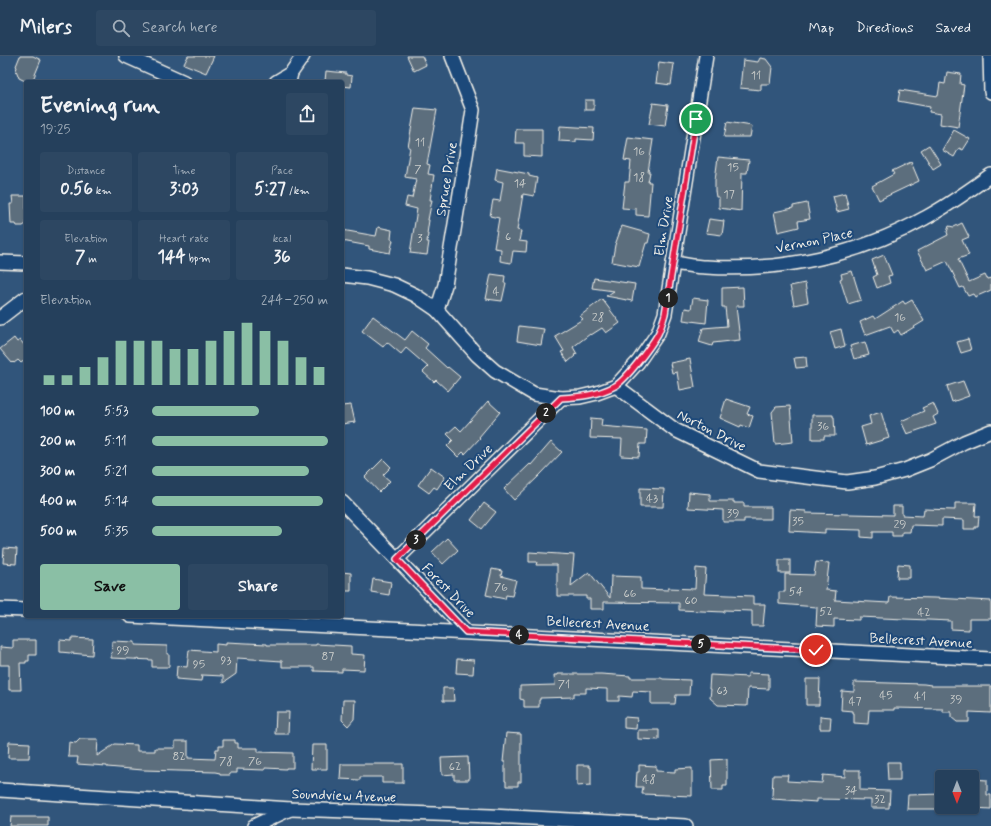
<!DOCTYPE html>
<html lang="en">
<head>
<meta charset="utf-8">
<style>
	body { margin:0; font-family:Mynerve,sans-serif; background:#2d4762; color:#f1f3f6; height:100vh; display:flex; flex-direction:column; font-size:15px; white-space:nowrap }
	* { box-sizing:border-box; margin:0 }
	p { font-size:13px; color:#a3afbb }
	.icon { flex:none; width:22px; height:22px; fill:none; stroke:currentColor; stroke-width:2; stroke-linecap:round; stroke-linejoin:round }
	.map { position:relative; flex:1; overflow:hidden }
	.side { position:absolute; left:24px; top:24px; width:320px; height:538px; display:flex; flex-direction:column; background:#25405c; border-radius:4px; box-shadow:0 1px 3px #0004,0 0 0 1px #425972 }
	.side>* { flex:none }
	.needle { width:26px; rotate:180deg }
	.tools { position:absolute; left:935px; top:714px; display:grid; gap:8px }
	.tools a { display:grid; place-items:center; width:44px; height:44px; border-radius:4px; background:#25405c; box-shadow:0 1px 3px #0004,0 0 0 1px #425972; font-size:20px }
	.pin { position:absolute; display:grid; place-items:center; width:34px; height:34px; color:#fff; margin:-17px; border:2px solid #fff; border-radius:50%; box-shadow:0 1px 4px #0007 }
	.km { position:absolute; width:20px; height:20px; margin:-10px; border-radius:50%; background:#222; color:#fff; font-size:11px; line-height:20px; text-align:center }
	.round { display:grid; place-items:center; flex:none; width:42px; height:42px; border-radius:4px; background:#2d4762 }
	.head { display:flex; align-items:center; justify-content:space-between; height:68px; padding:0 16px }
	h1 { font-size:22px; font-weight:700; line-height:30px }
	.metrics { display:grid; grid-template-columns:repeat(3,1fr); gap:6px; height:68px; padding:4px 16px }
	.metrics div { display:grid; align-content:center; border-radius:4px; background:#2d4762; text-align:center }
	.metrics b { font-size:17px; font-weight:700 }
	.metrics small { font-size:11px; font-weight:400 }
	.metrics p { font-size:11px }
	.chart { height:112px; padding:8px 16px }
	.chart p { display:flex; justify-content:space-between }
	.chart svg { width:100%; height:72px; margin-top:4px; stroke:#8abfa5; stroke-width:6 }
	.cta { display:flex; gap:8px; margin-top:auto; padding:8px 16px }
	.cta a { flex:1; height:46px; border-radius:4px; background:#8abfa5; color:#111; font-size:16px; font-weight:700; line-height:46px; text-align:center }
	.cta a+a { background:#2d4762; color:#f1f3f6 }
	ul { padding:0 16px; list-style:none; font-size:13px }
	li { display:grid; grid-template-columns:64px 48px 1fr; align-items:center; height:30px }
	li i { height:10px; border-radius:5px; background:#8abfa5 }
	header { display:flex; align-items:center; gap:24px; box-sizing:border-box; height:56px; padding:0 20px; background:#25405c; border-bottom:1px solid #425972 }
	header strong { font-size:19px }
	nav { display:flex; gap:22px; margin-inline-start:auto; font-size:14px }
	.search { width:280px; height:36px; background:#2d4762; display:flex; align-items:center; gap:10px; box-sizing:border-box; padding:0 14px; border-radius:4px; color:#a3afbb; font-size:15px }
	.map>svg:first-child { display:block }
	.building { fill:#5c6e7d; stroke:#f4f1e8 }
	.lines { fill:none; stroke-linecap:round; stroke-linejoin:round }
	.minor-casing { stroke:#f4f1e8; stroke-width:16 }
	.minor { stroke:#1f4a7a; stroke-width:13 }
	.route-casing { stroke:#fff; stroke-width:8 }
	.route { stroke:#e11d48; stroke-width:5 }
	.labels { text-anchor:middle; stroke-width:4; stroke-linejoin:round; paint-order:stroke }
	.number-label { font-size:12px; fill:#ced0cd }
	.street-label { font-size:14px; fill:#f4f1e8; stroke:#1f4a7a }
</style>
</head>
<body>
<header>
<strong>Milers</strong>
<div class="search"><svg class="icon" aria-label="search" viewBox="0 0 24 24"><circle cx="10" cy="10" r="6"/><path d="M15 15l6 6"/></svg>Search here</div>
<nav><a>Map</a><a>Directions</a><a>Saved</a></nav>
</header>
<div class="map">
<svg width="991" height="770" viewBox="0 0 991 770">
	<rect width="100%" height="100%" fill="#31557b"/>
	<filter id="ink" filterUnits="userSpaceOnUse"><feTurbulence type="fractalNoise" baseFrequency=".025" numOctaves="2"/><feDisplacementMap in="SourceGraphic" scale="8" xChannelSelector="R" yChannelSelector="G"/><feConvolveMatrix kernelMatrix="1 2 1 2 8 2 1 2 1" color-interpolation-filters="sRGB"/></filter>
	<g filter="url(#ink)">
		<g class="building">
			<path d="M20,0H33L41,4L32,26H27L19,22L16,14L17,11L16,10Z"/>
			<path d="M188,0H214L206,17L184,8Z"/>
			<path d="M407,0H422L426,9L414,15Z"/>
			<path d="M760,2L766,3L772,11L770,28H761V34L740,32L743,4L758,6Z"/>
			<path d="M659,6L674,8L671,29L656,27Z"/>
			<path d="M326,15L346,17V19L352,20L351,31L342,30V26L325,25Z"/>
			<path d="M947,16L961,18L960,28L964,29L958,71L940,68L941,58L929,56L930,51L898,45L900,34L938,40L940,27L945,28Z"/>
			<rect x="585" y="44" width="9" height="10"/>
			<path d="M653,47L668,49L665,70L649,68Z"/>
			<path d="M415,52L437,54L427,108L430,109L428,118L434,119L430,144H432L428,164H429L427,178H428L427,186H429L427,199L410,197L417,153L405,150L407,141L412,142L416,123L405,121L410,91H408Z"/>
			<path d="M727,66L752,70L750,81H724Z"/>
			<path d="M560,70L594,72L593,84L576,83V86L559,85Z"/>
			<path d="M516,73H542V101L524,100V87H515Z"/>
			<path d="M954,74L970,83L963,94L959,92L954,101L942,94Z"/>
			<path d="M628,81L653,84L648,116H650L648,126H651L648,160L636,159V153L622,152L625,126H629L631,105L624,104Z"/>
			<path d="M929,89L941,108L933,113L921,94Z"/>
			<path d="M718,101L749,104L747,117H742L741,155L719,152V141H716L715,135V124Z"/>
			<path d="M911,106L919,125L879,144L872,130L894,118L892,115Z"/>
			<path d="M497,112L529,118V120L537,122L534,140L523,138L517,174L521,175L519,185L527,186L526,196L513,195L511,207L500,205L501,193L494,192L499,162L490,160L493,144L500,145L503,126L495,124Z"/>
			<path d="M845,137L849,153L837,156L833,140Z"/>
			<path d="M12,140H26V168L23,170H17L16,168H11L10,148H13Z"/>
			<path d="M807,147L810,163L798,165L799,171L778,176L774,156L793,152V150Z"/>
			<path d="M709,163L724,165L722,179L706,177Z"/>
			<path d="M962,167L969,181L962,184L969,199L958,203L969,226L985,219L987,223L991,222V234L975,241L973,238L968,240L963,231L960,232L947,205L927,214L917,195L948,179L947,176L949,170L954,171Z"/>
			<path d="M622,170L650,178L648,187H646L639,211L612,206L615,189Z"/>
			<path d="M378,171L392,174L391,183L393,184L390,197L369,193V190L342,185V174L376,180Z"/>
			<path d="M884,199L892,219L888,220L890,227L877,232L873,221L877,219L872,204Z"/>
			<path d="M852,215L861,244L848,248L840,223L842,222L841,218Z"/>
			<path d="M491,218L505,220L504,227H506L502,245L486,243Z"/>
			<path d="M594,222L635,228L632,245L606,240L614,235L592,232Z"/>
			<path d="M805,227L808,246L794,249L790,230Z"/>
			<path d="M743,231L744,250H736L740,284L713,287L712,290L699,286L703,272L727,270L725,251H722V232Z"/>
			<path d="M693,242L708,244L706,267L683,264L685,252L691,253Z"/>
			<path d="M602,243L620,267L606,277L602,272L591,279L590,278L573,291L577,298L574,299L575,300L568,306L561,296L564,295L555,280L583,263L580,260Z"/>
			<path d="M912,244L924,265L901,279L898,274L894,277L890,270L865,279L860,266L873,260L875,263L903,245L905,248Z"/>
			<path d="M373,260L405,284L412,275L428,288L425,292L447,312L448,311L460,321L448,335L436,324L434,326L423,316L428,311L406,292L401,298L387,286L383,291L362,275Z"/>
			<path d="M519,270L544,273L541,289L517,285Z"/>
			<path d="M841,273L845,290L835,293L830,276Z"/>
			<path d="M14,282L17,286L20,284L26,291V303L21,307L18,304L14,307L13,306L12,307L0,293Z"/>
			<path d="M968,283L971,294L961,297L957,286Z"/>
			<path d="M865,286L869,299L854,303L850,290Z"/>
			<path d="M806,301L807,311L796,312L794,302Z"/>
			<path d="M690,303L695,331L680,334L677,316L672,317L670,307Z"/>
			<path d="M963,325L969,340L952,346L947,330Z"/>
			<path d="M726,343L750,351L747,358L753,360L749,372L741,369L740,371L720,362Z"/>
			<path d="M488,345L500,356L479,381L480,382L465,398L463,396L458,401L447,390L453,384L447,378L456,370L461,375Z"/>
			<path d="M933,347L938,358L933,361L936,368L907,378L901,365L924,355L922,352Z"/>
			<path d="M351,349L355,366L342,368V350Z"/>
			<path d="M790,350L793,386L775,388L772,356L776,351Z"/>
			<path d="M881,356L889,382L866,389L861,371L871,368L869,360Z"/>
			<path d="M812,359H833V361H834L835,380H824V383H812Z"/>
			<path d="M591,362L602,363L601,370L647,374L646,388H640L639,401L621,400L622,383L590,382Z"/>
			<path d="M551,386L562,396L540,419L514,444L504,433L530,408L531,409Z"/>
			<path d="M383,403L391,411L383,419L390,425L379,436L365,421Z"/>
			<path d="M431,411L445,421L437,433L434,431L429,437L418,429Z"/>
			<path d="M640,432L664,433L663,451H640Z"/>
			<path d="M689,436L710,438V445H734V447H744V451H771V463H744V466H723V454L688,452Z"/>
			<path d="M484,447L496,456L482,473L471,464Z"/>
			<path d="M955,447H976L975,460H979L978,471H975V473H964V464L942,463V470L911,469L910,476H902V480H892V476H873V482L861,481V474L825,473V477L789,475L790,454L806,455V457L893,459V450H902V459L923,460L924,453L955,454Z"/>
			<path d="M447,482L458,494L443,508L432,496Z"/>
			<path d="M4,492L17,493L16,508L3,507Z"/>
			<path d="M529,496L574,499L571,530L589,516L610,542L611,520L641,521V533L668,534V532L695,533L696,512L706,513L704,538L753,540V548H765L763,570H752V555L724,554V556L679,554V547L604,546V553H590V543H586V540H557V509H536L537,506H529Z"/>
			<rect x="779" y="504" width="11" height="13"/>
			<path d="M816,506L829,507L826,534L836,535L835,544L889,547L890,541L935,542L991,545V563H969V574L951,573V565L859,561V564L834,563V571L816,570L817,551L779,548V536H785V518L814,519Z"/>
			<path d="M898,508L910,509V522H897Z"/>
			<path d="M492,513L502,515L501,520L516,524L512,540L506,539L505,543L486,539Z"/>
			<path d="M342,516L351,517V535H342Z"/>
			<path d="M373,523L391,526L389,539L371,536Z"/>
			<path d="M71,582L93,583L92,599L60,596V584L71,585Z"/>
			<path d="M13,584H36V599H29V605H26V607H20L21,634H9V609H0V591L13,592Z"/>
			<path d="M112,585L135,586V589L167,590V598H169V611H152V604L111,602Z"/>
			<path d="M226,586L267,588V589H316V588L351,590V598L365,599L364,614L342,613V616L314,615V611H282V605L237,602L236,618L223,627V620L202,619L201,625L176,623L177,610L187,611L189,594L216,596V588L226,589Z"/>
			<path d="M457,603L474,604L473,618L456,617Z"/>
			<path d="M748,617L769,618V633L748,632L747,650L718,649L710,642L711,633H709L710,619L748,621Z"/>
			<path d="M558,618H601L630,620V622H661L663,623L690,624L689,639H676L675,648H651V636L633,635L632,641L619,640V645H607V633L586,632V637H574V641L540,642V644H539V651H524V644L520,643V630L555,629L554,619H558Z"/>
			<path d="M806,623H820L819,649H806Z"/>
			<path d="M854,626L924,628L931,629V630H991V657L969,656V666H957L951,661V656H943V653L894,652V654H869L868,668L854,667V657H853V655L841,654L842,635L854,636Z"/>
			<path d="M443,632H453L454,645H443Z"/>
			<path d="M343,644H355L354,663L348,670L342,664Z"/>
			<path d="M276,656H289L288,678H275Z"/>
			<path d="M820,660L831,661L830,673H820Z"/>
			<path d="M624,661L637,662L636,673L624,672Z"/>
			<path d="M638,674H659V684L638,683Z"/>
			<path d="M506,677L521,678V726H518V730H506V725H505V706H503Z"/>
			<path d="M80,683H98L97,700L115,688L137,689V695H155V692H175V685H188V702L215,703L216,693H219V690H223V684H235V687H238V692H258V696L293,697V712H286V713L265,712V714L237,713V717H230V719H220V717L215,716L143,714L107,711V710L77,708L78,701H68L69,686L76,687Z"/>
			<path d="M9,686L30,687L29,702H8Z"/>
			<path d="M312,689H327V713H311Z"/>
			<path d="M468,701L469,724H454V718L442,719L441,702Z"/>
			<path d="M727,703V730H723V734H712L711,704Z"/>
			<path d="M887,706H900V724H888Z"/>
			<path d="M341,708H403V727H382V721H360V724L340,723Z"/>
			<path d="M577,709H589V711H591V729L577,730Z"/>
			<path d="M639,709L656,710V715L675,716V713L692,712V740L642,738L643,731H636L637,716H639Z"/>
			<path d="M845,714H860V734L890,735L889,752H871V744L817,743V746L772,743L773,740H772L773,719H788L787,725L822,727L823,719L845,721Z"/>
			<path d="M972,723L987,724V739H991V753L972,752Z"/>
			<path d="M942,738V753H907L908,739Z"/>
			<path d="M11,761H48V770H10Z"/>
		</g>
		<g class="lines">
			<g class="minor-casing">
				<g id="minor">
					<path d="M126,0L184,26"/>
					<path d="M990,0L991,36"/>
					<path d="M276,26L291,17"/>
					<path d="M289,26L291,17L303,0"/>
					<path d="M0,206L26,207"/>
					<path d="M673,207C684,208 695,211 706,211C782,216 859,199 925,162C948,150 970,134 991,119"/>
					<path d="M342,219L367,222L394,229L415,239L437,254L477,299L495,315L534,338L561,342L580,341L597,337L616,330L675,374L759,415L847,426L875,422L905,414L930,404L964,386L991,375"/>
					<path d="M437,254L445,229L464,113L473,54L452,0"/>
					<path d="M0,262L26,242"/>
					<path d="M616,330L638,306L658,277L665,258L706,0"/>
					<path d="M342,446L467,576"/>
					<path d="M397,503L561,342"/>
					<path d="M0,553L26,554"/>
					<path d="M130,560L991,603"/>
					<path d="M0,734L291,753L491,760L686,770"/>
					<path d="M254,770L290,753"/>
				</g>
			</g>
			<use href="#minor" class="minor"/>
		</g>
	</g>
	<g class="lines" filter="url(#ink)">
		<g class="route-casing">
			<path id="route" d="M696,63L665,258C663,265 661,272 658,278C651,290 626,324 615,330C598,339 580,341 561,342L397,503L466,576L816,594"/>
		</g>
		<use href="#route" class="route"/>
	</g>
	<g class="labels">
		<g class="number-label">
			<text x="756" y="23">11</text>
			<text x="420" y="90">11</text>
			<text x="639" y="99">16</text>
			<text x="733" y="115">15</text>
			<text x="418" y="117">7</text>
			<text x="639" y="125">18</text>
			<text x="520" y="131">14</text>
			<text x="729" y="142">17</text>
			<text x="508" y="184">6</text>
			<text x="420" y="186">3</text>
			<text x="496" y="239">4</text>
			<text x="598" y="265">28</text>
			<text x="900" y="265">16</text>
			<text x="823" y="374">36</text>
			<text x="652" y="446">43</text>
			<text x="733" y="461">39</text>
			<text x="798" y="469">35</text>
			<text x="900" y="472">29</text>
			<text x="501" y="535">76</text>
			<text x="796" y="539">54</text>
			<text x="630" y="541">66</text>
			<text x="691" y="548">60</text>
			<text x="826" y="559">52</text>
			<text x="924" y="560">42</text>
			<text x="123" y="598">99</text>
			<text x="328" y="604">87</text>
			<text x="226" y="608">93</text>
			<text x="199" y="612">95</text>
			<text x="564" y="632">71</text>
			<text x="722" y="638">63</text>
			<text x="886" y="643">45</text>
			<text x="920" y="644">41</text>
			<text x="956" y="647">39</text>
			<text x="855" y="649">47</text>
			<text x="179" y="704">82</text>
			<text x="226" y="709">78</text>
			<text x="255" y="709">76</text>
			<text x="455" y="714">62</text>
			<text x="649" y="727">48</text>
			<text x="851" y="738">34</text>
			<text x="880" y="747">32</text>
		</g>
		<g class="street-label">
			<text transform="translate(446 123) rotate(-81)" y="5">Spruce Drive</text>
			<text transform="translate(663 170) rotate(-81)" y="5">Elm Drive</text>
			<text transform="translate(814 184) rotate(-12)" y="5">Vernon Place</text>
			<text transform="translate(712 374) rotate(27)" y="5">Norton Drive</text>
			<text transform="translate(468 411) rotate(-44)" y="5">Elm Drive</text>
			<text transform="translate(449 534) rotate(46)" y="5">Forest Drive</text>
			<text transform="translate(598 567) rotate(3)" y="5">Bellecrest Avenue</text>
			<text transform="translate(921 584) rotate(3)" y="5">Bellecrest Avenue</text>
			<text transform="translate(344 739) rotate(2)" y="5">Soundview Avenue</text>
		</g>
	</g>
</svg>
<div class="tools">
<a><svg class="needle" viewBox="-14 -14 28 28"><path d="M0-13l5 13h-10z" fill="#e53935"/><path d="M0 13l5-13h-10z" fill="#a3afbb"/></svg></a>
</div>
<div class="pin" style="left:696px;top:63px;background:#1e9e55"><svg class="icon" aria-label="arrive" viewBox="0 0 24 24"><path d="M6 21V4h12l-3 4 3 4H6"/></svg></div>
<div class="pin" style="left:816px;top:594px;background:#d93025"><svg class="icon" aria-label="check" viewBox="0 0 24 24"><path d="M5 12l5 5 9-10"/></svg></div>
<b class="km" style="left:668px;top:242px">1</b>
<b class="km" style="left:546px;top:357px">2</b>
<b class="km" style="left:416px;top:484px">3</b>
<b class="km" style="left:519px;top:579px">4</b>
<b class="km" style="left:701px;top:588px">5</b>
<section class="side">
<div class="head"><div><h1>Evening run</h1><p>19:25</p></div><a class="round"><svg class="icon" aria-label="share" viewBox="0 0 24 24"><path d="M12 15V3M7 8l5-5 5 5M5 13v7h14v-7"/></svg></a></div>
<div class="metrics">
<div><p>Distance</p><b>0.56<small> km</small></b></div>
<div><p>Time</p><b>3:03</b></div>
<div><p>Pace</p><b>5:27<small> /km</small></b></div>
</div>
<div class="metrics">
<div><p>Elevation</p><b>7<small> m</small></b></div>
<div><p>Heart rate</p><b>144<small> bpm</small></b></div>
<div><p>kcal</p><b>36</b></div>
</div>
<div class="chart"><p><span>Elevation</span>244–250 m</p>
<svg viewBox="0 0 160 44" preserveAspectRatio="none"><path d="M5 44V38M15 44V38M25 44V33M35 44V27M45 44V17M55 44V17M65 44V17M75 44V22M85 44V22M95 44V17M105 44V11M115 44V6M125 44V11M135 44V17M145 44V27M155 44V33"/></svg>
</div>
<ul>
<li><b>100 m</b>5:53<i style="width:61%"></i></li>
<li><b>200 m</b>5:11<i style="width:100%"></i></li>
<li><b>300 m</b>5:21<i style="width:89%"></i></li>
<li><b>400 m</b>5:14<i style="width:97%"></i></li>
<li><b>500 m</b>5:35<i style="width:74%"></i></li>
</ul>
<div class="cta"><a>Save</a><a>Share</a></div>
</section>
</div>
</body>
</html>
